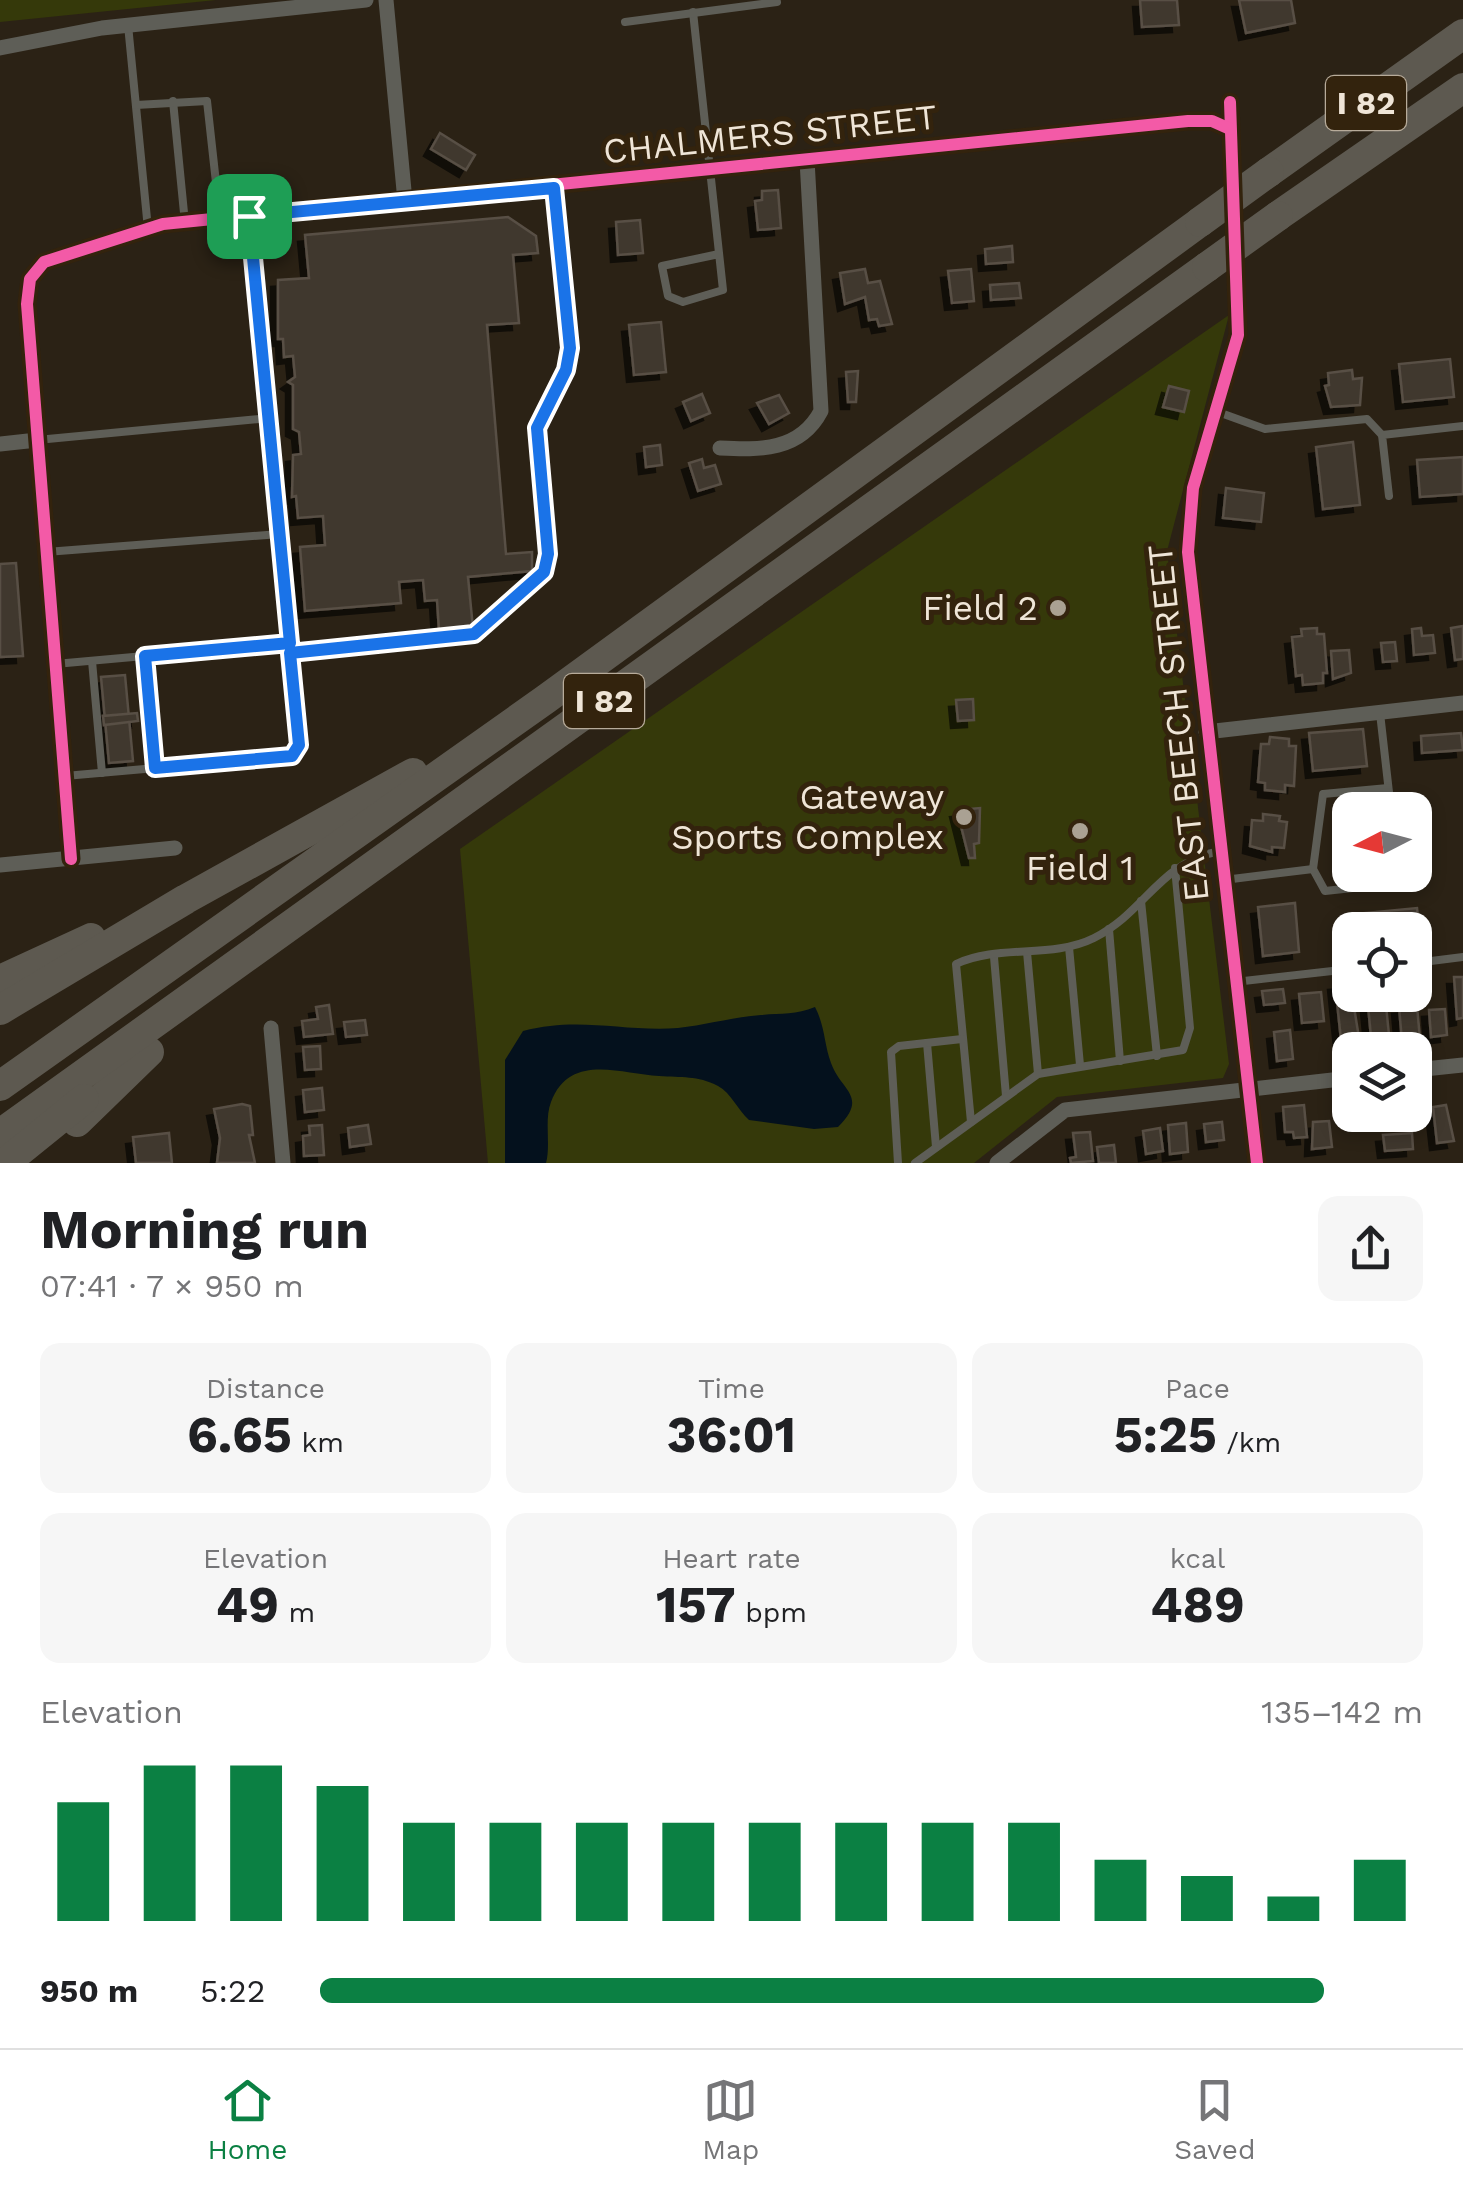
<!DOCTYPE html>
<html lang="en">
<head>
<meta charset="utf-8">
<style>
	body { margin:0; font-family:"Work Sans",sans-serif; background:#f6f6f6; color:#202124; height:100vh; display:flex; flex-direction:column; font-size:38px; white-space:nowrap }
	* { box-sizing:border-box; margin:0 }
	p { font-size:32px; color:#757577 }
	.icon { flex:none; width:55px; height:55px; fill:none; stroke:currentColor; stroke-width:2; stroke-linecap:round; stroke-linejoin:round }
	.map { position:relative; height:1163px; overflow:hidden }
	.drawer { display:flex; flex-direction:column; background:#fff; flex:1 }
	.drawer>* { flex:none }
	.needle { width:65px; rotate:264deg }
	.buttons { position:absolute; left:1332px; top:792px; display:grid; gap:20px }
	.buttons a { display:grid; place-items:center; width:100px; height:100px; border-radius:20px; background:#fff; box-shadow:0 5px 15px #0003; font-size:50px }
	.pin { position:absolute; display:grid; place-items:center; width:85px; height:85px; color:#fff; margin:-42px; border-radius:20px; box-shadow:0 5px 15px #0006 }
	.round { display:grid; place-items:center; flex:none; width:105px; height:105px; border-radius:20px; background:#f6f6f6 }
	.headline { display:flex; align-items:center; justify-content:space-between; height:170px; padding:0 40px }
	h1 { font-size:55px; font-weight:700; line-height:75px }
	.figures { display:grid; grid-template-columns:repeat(3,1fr); gap:15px; height:170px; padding:10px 40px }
	.figures div { display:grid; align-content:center; border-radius:20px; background:#f6f6f6; text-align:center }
	.figures b { font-size:50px; font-weight:700 }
	.figures small { font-size:28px; font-weight:400 }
	.figures p { font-size:28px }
	.chart { height:280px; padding:20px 40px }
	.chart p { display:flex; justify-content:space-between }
	.chart svg { width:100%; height:180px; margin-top:10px; stroke:#0b8043; stroke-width:6 }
	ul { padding:0 40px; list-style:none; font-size:32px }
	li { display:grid; grid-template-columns:160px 120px 1fr; align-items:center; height:75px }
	li i { height:25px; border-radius:12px; background:#0b8043 }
	.tabs { display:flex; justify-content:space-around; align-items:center; height:140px; border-top:2px solid #e0e0e0; background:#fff; font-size:28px; color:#757577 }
	.tabs a { display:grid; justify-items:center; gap:5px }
	.tabs .selected { color:#0b8043 }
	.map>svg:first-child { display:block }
	.green { fill:#35390a }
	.water { fill:#04111d }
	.building { fill:#41392f; stroke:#584f45; stroke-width:2.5; filter:url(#shadow) }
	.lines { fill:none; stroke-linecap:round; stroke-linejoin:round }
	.service { stroke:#5e5e57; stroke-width:8 }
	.minor { stroke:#5e5e57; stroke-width:15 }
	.motorway { stroke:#5d5950; stroke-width:30 }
	.motorway-bridge { stroke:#5d5950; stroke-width:30 }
	.cycleway-casing { stroke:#33230d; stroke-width:19 }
	.cycleway { stroke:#f35aa7; stroke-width:12 }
	.route-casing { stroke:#fff; stroke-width:20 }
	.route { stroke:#1a73e8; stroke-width:12 }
	.poi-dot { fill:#aaa193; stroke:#33230d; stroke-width:4 }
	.labels { text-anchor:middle; stroke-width:10; stroke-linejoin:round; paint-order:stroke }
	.shield { fill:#33230d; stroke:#b7ab9a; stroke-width:2.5 }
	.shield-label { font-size:32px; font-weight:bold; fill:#efe5d7 }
	.street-label { font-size:35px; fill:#efe5d7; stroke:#33230d }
	.poi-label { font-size:35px; fill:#efe5d7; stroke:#33230d; text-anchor:end }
</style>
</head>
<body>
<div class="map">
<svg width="1463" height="1163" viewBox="0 0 1463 1163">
	<defs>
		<filter id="shadow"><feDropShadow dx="-7" dy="7" stdDeviation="0" flood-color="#0009"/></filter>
	</defs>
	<rect width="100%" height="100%" fill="#2b2215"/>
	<g class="green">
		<path d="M0,0H216L0,22Z"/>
		<path d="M1229,315L1167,551L1229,1064L1223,1078L1057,1097L974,1163H488L460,849Z"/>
	</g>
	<path class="water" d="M815,1007C825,1026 824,1044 831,1063C841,1091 869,1096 838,1127L814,1129L749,1120C738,1110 731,1093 718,1086C697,1075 682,1078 659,1076C621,1074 570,1052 551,1102C544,1120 551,1145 546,1163H505V1060L523,1031C579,1016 623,1032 678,1028C706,1025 733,1017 761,1015C781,1013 796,1015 815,1007Z"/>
	<g class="building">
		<path d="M1140,0H1177L1179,25L1142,27Z"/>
		<path d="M1239,0H1291L1295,23L1246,33Z"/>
		<path d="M440,133L475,155L466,170L431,149Z"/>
		<path d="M778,190L781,228L758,230L755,201L762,200V191Z"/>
		<path d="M508,217L536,236L538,253L513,255L519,323L487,325L506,554L532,552V571L468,577L473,628L439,631L437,600L425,601L423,580L399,582L401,603L305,611L300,547L325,545L323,516L298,518L296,496L292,497L293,455L301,454L299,432L293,429V385L288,382L295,377L293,356L284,357L283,339H278V280L309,278L305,235Z"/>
		<path d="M640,220L643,253L618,255L616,222Z"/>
		<path d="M1012,246L1013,262L986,264L985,249Z"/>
		<path d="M865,269L868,283L880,281L892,324L879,326L877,319L869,320L865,297L845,304L840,273Z"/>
		<path d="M971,269L974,301L952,303L948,271Z"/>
		<path d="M1019,283L1021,298L991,300L990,285Z"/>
		<path d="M661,322L666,372L634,375L629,325Z"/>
		<path d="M1450,359L1454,397L1403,402L1399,364Z"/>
		<path d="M1352,370L1353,379L1362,378L1360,405L1331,407L1325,386L1329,385L1328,373Z"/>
		<path d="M858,371L856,402H848L846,372Z"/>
		<path d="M1169,386L1189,391L1184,412L1163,407Z"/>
		<path d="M702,394L710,413L691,421L683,402Z"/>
		<path d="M779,395L789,413L769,424L757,403Z"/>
		<path d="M1353,442L1360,505L1323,509L1316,447Z"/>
		<path d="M660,445L662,465L646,467L644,447Z"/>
		<path d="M1463,457V494L1420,497L1417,460Z"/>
		<path d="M702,459L704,468L715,465L721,484L698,491L689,463Z"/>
		<path d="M1226,488L1264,493L1261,522L1223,518Z"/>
		<path d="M16,563L23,656L0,657V564Z"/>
		<path d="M1463,626V659L1455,660L1451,628Z"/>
		<path d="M1317,628V634H1324L1327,673H1323V683L1303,685L1302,675L1296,676L1292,637L1302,636L1301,629Z"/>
		<path d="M1421,628L1422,636L1433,635L1435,653L1414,655L1412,629Z"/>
		<path d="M1395,642L1397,661L1383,662L1381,643Z"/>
		<path d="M1349,650L1351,673L1333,679L1331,651Z"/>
		<path d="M125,675L133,761L109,763L101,677Z"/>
		<path d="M973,699L974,720L958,721L956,700Z"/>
		<path d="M137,713L138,721L104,725L103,716Z"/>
		<path d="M1363,729L1367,766L1313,771L1309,733Z"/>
		<path d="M1461,733L1463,750L1422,753L1421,736Z"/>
		<path d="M1270,737L1289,739V746H1296L1294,786L1285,785V792L1265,790V783L1258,782L1261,744H1269Z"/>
		<path d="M980,808L979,843L974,844L975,858H969L957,810Z"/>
		<path d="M1349,811H1350V857H1345L1341,819L1349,818Z"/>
		<path d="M1263,814L1280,816L1279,821L1287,822L1284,848L1272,847V852L1250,846L1252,820L1263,821Z"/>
		<path d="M1295,903L1299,952L1263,956L1258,907Z"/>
		<path d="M1417,908L1421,945L1415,946V930H1356L1354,914Z"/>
		<path d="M1454,977H1463V1018L1457,1019Z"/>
		<path d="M1350,982L1359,1038L1341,1040L1335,983Z"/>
		<path d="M1283,989L1285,1003L1264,1005L1262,991Z"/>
		<path d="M1321,992L1324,1021L1302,1023L1299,994Z"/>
		<path d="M1367,995H1385L1389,1035L1371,1037Z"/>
		<path d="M329,1005L333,1034L304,1037L302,1021L318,1019L316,1007Z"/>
		<path d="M1417,1006L1420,1039L1402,1041L1399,1007Z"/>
		<path d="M1445,1009L1447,1035L1431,1037L1429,1010Z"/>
		<path d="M365,1020L367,1035L346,1037L344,1022Z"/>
		<path d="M1290,1030L1293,1059L1277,1061L1274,1032Z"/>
		<path d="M320,1046L321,1069L305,1070L303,1047Z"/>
		<path d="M322,1088L324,1110L305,1112L303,1090Z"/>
		<path d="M242,1104L250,1106L253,1135H249L255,1163H217L220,1138L214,1109Z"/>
		<path d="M1304,1105L1307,1137L1294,1138L1293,1132H1285L1283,1107Z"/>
		<path d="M1446,1105L1454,1141L1437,1143L1433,1107Z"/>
		<path d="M1329,1121L1332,1147L1312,1149L1313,1122Z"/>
		<path d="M1222,1122L1224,1140L1206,1142L1204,1124Z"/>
		<path d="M1186,1123L1188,1152L1170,1154L1168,1125Z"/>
		<path d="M322,1125L324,1155L304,1156L303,1136L310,1135L309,1126Z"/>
		<path d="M368,1125L371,1144L350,1147L348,1128Z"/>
		<path d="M1160,1128L1163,1151L1146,1154L1143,1131Z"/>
		<path d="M1090,1132L1093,1161L1071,1163L1070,1158L1076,1157L1073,1133Z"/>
		<path d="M169,1133L172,1163H136L133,1137Z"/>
		<path d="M1412,1133L1413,1149L1385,1151L1383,1135Z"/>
		<path d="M1114,1145L1116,1163H1099L1097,1147Z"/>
	</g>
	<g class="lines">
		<g class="service">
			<path d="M693,12L723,290L683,302L668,296L662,266L719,254"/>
			<path d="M625,22L777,2"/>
			<path d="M128,25L148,229"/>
			<path d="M173,101L185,223"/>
			<path d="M136,105L207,101L220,219"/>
			<path d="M1218,412L1265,429L1367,419L1382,435"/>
			<path d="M37,440L269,418"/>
			<path d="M1389,496L1382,435L1463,426"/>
			<path d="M46,552L280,534"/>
			<path d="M290,653L475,635L545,573L548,554L537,428L566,370L570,347L554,187"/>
			<path d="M145,656L155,768"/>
			<path d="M92,661L102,773"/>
			<path d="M55,664L290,643"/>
			<path d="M1380,713L1391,810"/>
			<path d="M65,776L292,756L297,751L249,217"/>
			<path d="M1388,788L1323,794L1313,869L1325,891L1399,883L1398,875"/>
			<path d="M1224,880L1313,869"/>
			<path d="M1141,901L1157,1056"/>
			<path d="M1109,929L1120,1061"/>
			<path d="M1069,947L1080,1065"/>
			<path d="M1027,952L1038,1074"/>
			<path d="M994,957L1006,1096"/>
			<path d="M1415,963L1463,957"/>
			<path d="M1235,982L1350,969"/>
			<path d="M927,1043L936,1147"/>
			<path d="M971,1122L956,964C998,944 1052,959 1094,938C1147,911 1158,863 1220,851"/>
			<path d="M898,1163L891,1052L899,1046L962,1039"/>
			<path d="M915,1163L1038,1074L1183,1050L1190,1028L1175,868"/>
		</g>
		<g class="minor">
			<path d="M386,0L405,201"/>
			<path d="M0,48L102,28L366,0"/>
			<path d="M1230,102L1238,335L1193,488L1188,552L1257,1163"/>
			<path d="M0,444L37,440"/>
			<path d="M720,448C760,450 800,451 821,411L807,160"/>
			<path d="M1206,732L1463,703"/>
			<path d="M71,859L27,304L30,279L44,262L163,224L1188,121H1212L1230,129"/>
			<path d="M0,865L175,848"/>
			<path d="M271,1028L283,1163"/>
			<path d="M1415,1070L1463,1065"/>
			<path d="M997,1163L1065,1110L1350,1078"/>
		</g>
		<g class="motorway">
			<path d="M1269,172L1463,34"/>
			<path d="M1278,216L1463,88"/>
			<path d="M0,980L91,938"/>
			<path d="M0,1010L186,899L413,773"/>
			<path d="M0,1086L546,699L1200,222"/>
			<path d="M77,1122L149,1052"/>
			<path d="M0,1134L1207,267"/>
			<path d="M5,1163L84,1099"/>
		</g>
		<g class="motorway-bridge">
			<path d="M1200,222L1269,172"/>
			<path d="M1207,267L1278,216"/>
		</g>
		<g class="cycleway-casing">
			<g id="cycleway">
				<path d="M1230,102L1238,335L1193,488L1188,552L1257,1163"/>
				<path d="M71,859L27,304L30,279L44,262L163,224L1188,121H1212L1230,129"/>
			</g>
		</g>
		<use href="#cycleway" class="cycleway"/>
	</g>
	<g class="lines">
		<g class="route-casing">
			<path id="route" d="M554,188L570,348L566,370L537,428L548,554L544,572L474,634L290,653L299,745L292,756L155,768L145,656L290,643L249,216Z"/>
		</g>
		<use href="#route" class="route"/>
	</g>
	<g class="poi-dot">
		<circle cx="1058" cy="608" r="10"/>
		<circle cx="964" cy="817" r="10"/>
		<circle cx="1080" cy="831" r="10"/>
	</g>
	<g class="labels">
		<g class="shield">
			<rect x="1326" y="76" width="80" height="54" rx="8"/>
			<rect x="564" y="674" width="80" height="54" rx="8"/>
		</g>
		<g class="shield-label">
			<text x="1366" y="114">I 82</text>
			<text x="604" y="712">I 82</text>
		</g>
		<g class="street-label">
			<text transform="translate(770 134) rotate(-6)" y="12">CHALMERS STREET</text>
			<text transform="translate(1178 723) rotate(-96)" y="12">EAST BEECH STREET</text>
		</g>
		<g class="poi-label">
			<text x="1038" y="620">Field 2</text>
			<text x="944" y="809">Gateway<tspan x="944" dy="40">Sports Complex</tspan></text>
			<text x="1080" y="880" text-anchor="middle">Field 1</text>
		</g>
	</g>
</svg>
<div class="buttons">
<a><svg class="needle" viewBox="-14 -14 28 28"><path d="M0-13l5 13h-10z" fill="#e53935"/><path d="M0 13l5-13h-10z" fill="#757577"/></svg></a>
<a><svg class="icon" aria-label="locate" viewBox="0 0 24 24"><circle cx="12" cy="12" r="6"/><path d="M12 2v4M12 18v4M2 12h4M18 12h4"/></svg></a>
<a><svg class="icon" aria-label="layers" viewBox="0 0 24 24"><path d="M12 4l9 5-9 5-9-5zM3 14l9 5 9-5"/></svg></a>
</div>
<div class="pin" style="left:249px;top:216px;background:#1e9e55"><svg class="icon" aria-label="arrive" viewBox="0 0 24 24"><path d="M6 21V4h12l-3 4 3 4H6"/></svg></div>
</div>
<section class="drawer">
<div class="headline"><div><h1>Morning run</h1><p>07:41 · 7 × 950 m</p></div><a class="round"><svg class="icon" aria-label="share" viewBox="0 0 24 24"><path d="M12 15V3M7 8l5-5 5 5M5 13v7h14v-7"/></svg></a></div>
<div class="figures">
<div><p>Distance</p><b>6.65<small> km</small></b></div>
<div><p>Time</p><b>36:01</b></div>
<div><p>Pace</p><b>5:25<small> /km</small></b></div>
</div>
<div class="figures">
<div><p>Elevation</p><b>49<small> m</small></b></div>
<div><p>Heart rate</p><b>157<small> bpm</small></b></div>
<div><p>kcal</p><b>489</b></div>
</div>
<div class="chart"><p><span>Elevation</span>135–142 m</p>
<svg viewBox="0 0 160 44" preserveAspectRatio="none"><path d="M5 44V15M15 44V6M25 44V6M35 44V11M45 44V20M55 44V20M65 44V20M75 44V20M85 44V20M95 44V20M105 44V20M115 44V20M125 44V29M135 44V33M145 44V38M155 44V29"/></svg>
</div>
<ul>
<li><b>950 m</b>5:22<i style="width:91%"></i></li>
</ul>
</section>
<nav class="tabs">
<a class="selected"><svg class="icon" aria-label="home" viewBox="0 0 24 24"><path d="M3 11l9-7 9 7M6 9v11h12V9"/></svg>Home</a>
<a><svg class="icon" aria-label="map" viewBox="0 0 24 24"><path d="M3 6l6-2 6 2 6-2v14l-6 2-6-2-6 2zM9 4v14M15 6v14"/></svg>Map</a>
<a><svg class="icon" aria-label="saved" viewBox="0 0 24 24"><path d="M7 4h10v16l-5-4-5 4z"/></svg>Saved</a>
</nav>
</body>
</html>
